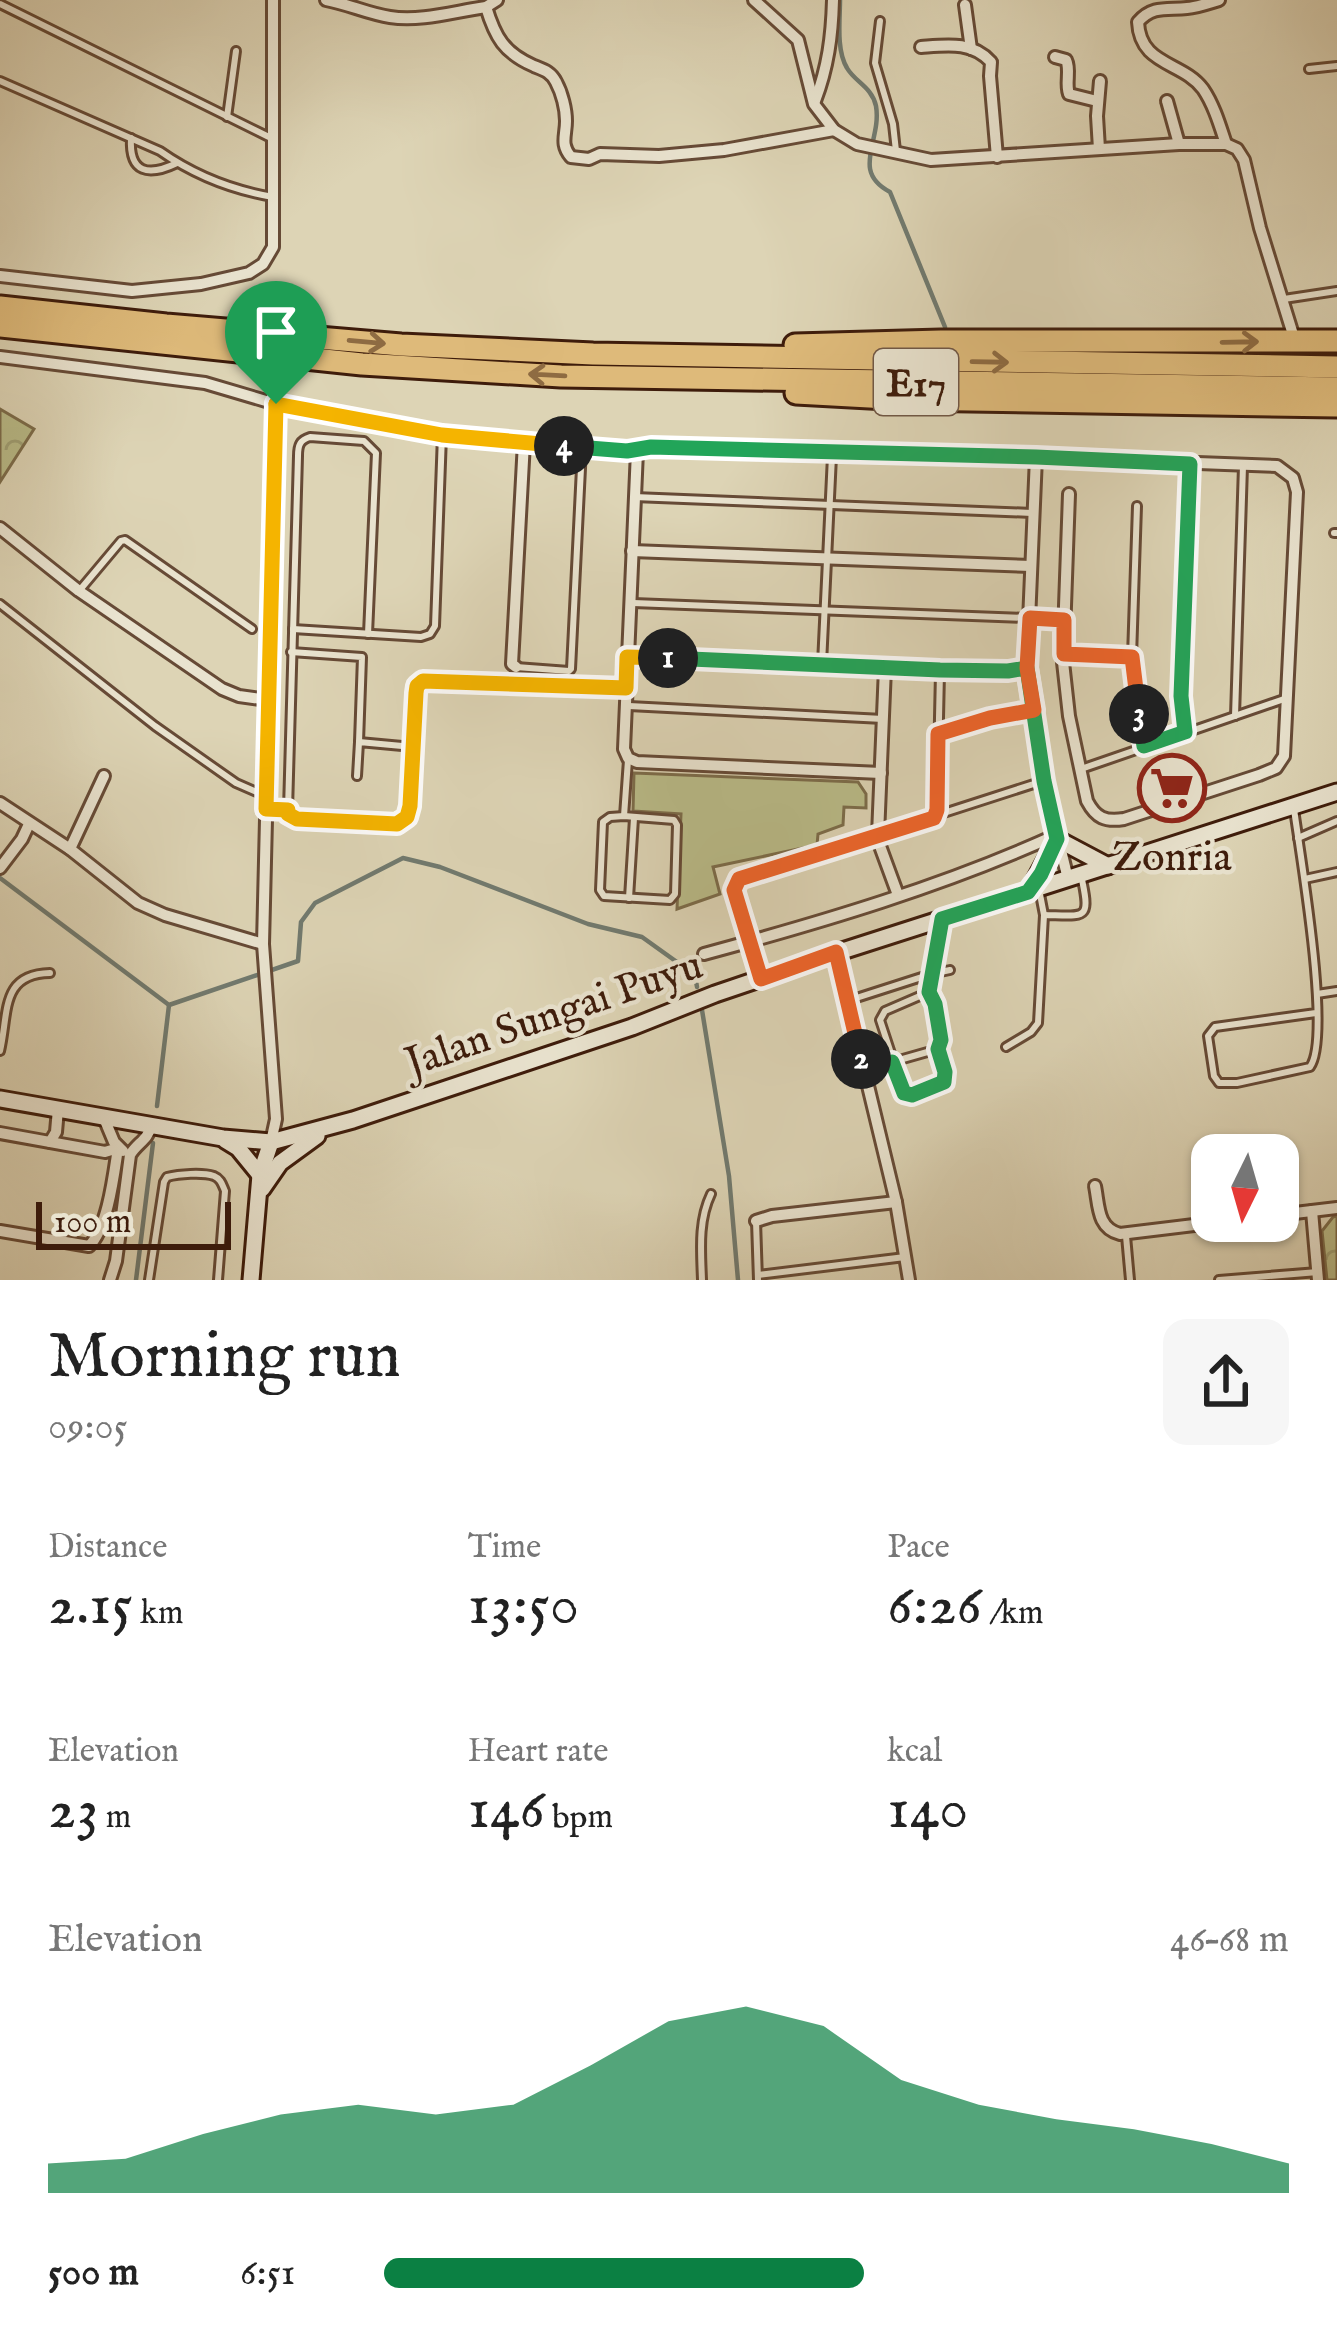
<!DOCTYPE html>
<html lang="en">
<head>
<meta charset="utf-8">
<style>
	body { margin:0; font-family:"IM FELL English",serif; background:#f6f6f6; color:#222; height:100vh; display:flex; flex-direction:column; font-size:45px; white-space:nowrap }
	* { box-sizing:border-box; margin:0 }
	p { font-size:39px; color:#767676 }
	.icon { flex:none; width:66px; height:66px; fill:none; stroke:currentColor; stroke-width:2; stroke-linecap:round; stroke-linejoin:round }
	.map { position:relative; height:1280px; overflow:hidden }
	.side { display:flex; flex-direction:column; background:#fff; flex:1 }
	.side>* { flex:none }
	.needle { width:78px; rotate:185deg }
	.tools { position:absolute; left:1191px; top:1134px; display:grid; gap:24px }
	.tools a { display:grid; place-items:center; width:108px; height:108px; border-radius:24px; background:#fff; box-shadow:0 3px 9px #0004; font-size:60px }
	.scale { position:absolute; left:36px; bottom:30px; width:195px; box-sizing:border-box; padding-left:12px; border:6px solid #3e1c0b; border-top:0; font-size:33px; line-height:42px; white-space:nowrap; color:#3e1c0b; -webkit-text-stroke:9px #e9e3cf; paint-order:stroke }
	.pin { position:absolute; display:grid; place-items:center; width:102px; height:102px; color:#fff; margin:-123px -51px; border-radius:50% 50% 50% 0; rotate:-45deg; box-shadow:0 0 12px #0007 }
	.pin .icon { rotate:45deg }
	.km { position:absolute; width:60px; height:60px; margin:-30px; border-radius:50%; background:#222; color:#fff; font-size:33px; line-height:60px; text-align:center }
	.round { display:grid; place-items:center; flex:none; width:126px; height:126px; border-radius:24px; background:#f6f6f6 }
	.overview { display:flex; align-items:center; justify-content:space-between; height:204px; padding:0 48px }
	h1 { font-size:66px; font-weight:600; line-height:90px }
	.figures { display:grid; grid-template-columns:repeat(3,1fr); gap:18px; height:204px; padding:12px 48px }
	.figures div { display:grid; align-content:center }
	.figures b { font-size:60px; font-weight:600 }
	.figures small { font-size:33px; font-weight:400 }
	.figures p { font-size:33px }
	.chart { height:336px; padding:24px 48px }
	.chart p { display:flex; justify-content:space-between }
	.chart svg { width:100%; height:216px; margin-top:12px; fill:#0b8043; opacity:.7 }
	ul { padding:0 48px; list-style:none; font-size:39px }
	li { display:grid; grid-template-columns:192px 144px 1fr; align-items:center; height:90px }
	li i { height:30px; border-radius:15px; background:#0b8043 }
	.map>svg:first-child { display:block }
	.green { fill:#b9bb88; stroke:#7c6c4a; stroke-width:3 }
	.park { fill:url(#park-crowns); stroke:#7c6c4a; stroke-width:3 }
	.lines { fill:none; stroke-linecap:round; stroke-linejoin:round }
	.stream { stroke:#717a6f; stroke-width:4.5 }
	.service-casing { stroke:#664a36; stroke-width:12 }
	.minor-casing { stroke:#664a36; stroke-width:16 }
	.secondary-casing { stroke:#3e1c0b; stroke-width:21 }
	.motorway-casing { stroke:#3e1c0b; stroke-width:27 }
	.service { stroke:#e9e3cf; stroke-width:6 }
	.minor { stroke:#e9e3cf; stroke-width:10 }
	.secondary { stroke:#e9e3cf; stroke-width:15 }
	.motorway { stroke:#deba7a; stroke-width:21 }
	.oneway { stroke:#8e6b42 }
	.split-1-casing { stroke:#fff; stroke-width:24 }
	.split-2-casing { stroke:#fff; stroke-width:24 }
	.split-3-casing { stroke:#fff; stroke-width:24 }
	.split-4-casing { stroke:#fff; stroke-width:24 }
	.split-5-casing { stroke:#fff; stroke-width:24 }
	.split-1 { stroke:#f5b400; stroke-width:15 }
	.split-2 { stroke:#22a559; stroke-width:15 }
	.split-3 { stroke:#f0652b; stroke-width:15 }
	.split-4 { stroke:#22a559; stroke-width:15 }
	.split-5 { stroke:#f5b400; stroke-width:15 }
	.labels { text-anchor:middle; stroke-width:9; stroke-linejoin:round; paint-order:stroke }
	.shield { fill:#e9e3cf; stroke:#715846; stroke-width:3 }
	.shield-label { font-size:39px; font-weight:bold; fill:#3e1c0b }
	.poi-label { font-size:42px; fill:#3e1c0b; stroke:#e9e3cf }
	.street-label { font-size:42px; fill:#3e1c0b; stroke:#e9e3cf }
</style>
</head>
<body>
<div class="map">
<svg width="1337" height="1280" viewBox="0 0 1337 1280">
	<defs>
		<pattern id="park-crowns" width="20" height="18" patternUnits="userSpaceOnUse" patternTransform="scale(3)"><rect width="20" height="18" fill="#b9bb88"/><path d="M2 6a3 3 0 1 1 6 0M12 15a3 3 0 1 1 6 0" fill="none" stroke="#a0a074"/></pattern>
	</defs>
	<rect width="100%" height="100%" fill="#ddd4b5"/>
	<filter id="stains"><feTurbulence type="fractalNoise" baseFrequency=".00167" numOctaves="4"/><feColorMatrix values="0 0 0 0 .2 0 0 0 0 .09 0 0 0 0 .02 0 0 0 .5 -.17"/></filter>
	<radialGradient id="worn" r=".72"><stop offset=".6" stop-color="#630" stop-opacity="0"/><stop offset="1" stop-color="#630" stop-opacity=".3"/></radialGradient>
	<path class="green" d="M634,773L858,782L866,794V808L844,807L843,825L818,834L817,845L713,867L720,894L677,909L681,814L633,811Z"/>
	<g class="park">
		<path d="M0,409L34,429L0,482Z"/>
		<path d="M1337,1216V1280H1327L1322,1231L1333,1217Z"/>
	</g>
	<g class="lines">
		<g class="stream">
			<path d="M840,0C840,20 836,50 847,68C855,82 872,87 876,106C882,141 850,171 890,192L945,327"/>
			<path d="M0,878L169,1005L298,961L301,922L315,903L403,858L440,867L588,924L642,937L695,975L697,987"/>
			<path d="M702,1010L729,1176L738,1280"/>
			<path d="M157,1106L169,1005"/>
			<path d="M136,1280L153,1143"/>
		</g>
		<g class="service-casing">
			<g id="service">
				<path d="M0,4L273,139"/>
				<path d="M880,21L875,63L893,124L896,151"/>
				<path d="M1309,69L1337,66"/>
				<path d="M0,81L160,151C194,175 232,190 273,197"/>
				<path d="M227,117L236,51"/>
				<path d="M131,138C129,173 148,177 177,163"/>
				<path d="M1284,299L1337,291"/>
				<path d="M634,497L1032,513"/>
				<path d="M1137,506L1132,657L1133,684L1145,746"/>
				<path d="M1334,533H1337"/>
				<path d="M79,591L121,541L125,540L252,629"/>
				<path d="M633,603L1027,618"/>
				<path d="M0,604L155,726L236,783L266,796"/>
				<path d="M293,629L421,637L430,634L435,626L442,435"/>
				<path d="M291,652L362,657L359,742"/>
				<path d="M1063,654L1132,657"/>
				<path d="M822,664L832,456"/>
				<path d="M516,667L569,671L571,669L582,448"/>
				<path d="M629,706L883,719"/>
				<path d="M1235,716L1243,466"/>
				<path d="M938,734L990,719L1033,710"/>
				<path d="M1081,769L1287,698"/>
				<path d="M357,776L359,742L413,747"/>
				<path d="M1294,809C1300,854 1332,1037 1310,1067L1237,1083H1219L1214,1076L1208,1036L1215,1027L1316,1013"/>
				<path d="M288,810L298,456C298,445 300,440 310,437L364,441L376,453L368,634"/>
				<path d="M624,816L674,820L677,825L675,894L670,900L604,896L600,890L603,822L610,817Z"/>
				<path d="M624,816L628,760"/>
				<path d="M934,818L937,810L940,672"/>
				<path d="M1298,838L1337,821"/>
				<path d="M1305,879L1337,872"/>
				<path d="M629,898L634,818"/>
				<path d="M1044,915C1087,916 1091,921 1081,875"/>
				<path d="M751,941L734,890L739,879L1043,781"/>
				<path d="M929,992L885,1011L880,1020L904,1093L912,1095L944,1082L945,1072L938,1049"/>
				<path d="M1317,994L1337,991"/>
				<path d="M847,1001L931,974L950,970"/>
				<path d="M1006,1047L1031,1032L1038,1023L1044,915L1039,889"/>
				<path d="M0,1051C9,1013 0,974 50,973"/>
				<path d="M864,1070L938,1049C945,1028 933,1011 929,991C926,971 937,942 941,922"/>
				<path d="M756,1221L758,1280"/>
				<path d="M1126,1236L1130,1280"/>
				<path d="M758,1275L905,1257"/>
				<path d="M149,1280L164,1182L167,1177C179,1174 202,1172 214,1176C221,1179 222,1184 225,1191L218,1280"/>
				<path d="M702,1280C701,1251 698,1221 711,1194"/>
				<path d="M1219,1280L1318,1272"/>
			</g>
		</g>
		<g class="minor-casing">
			<g id="minor">
				<path d="M326,0C348,4 369,14 390,17C421,22 456,11 486,7L497,0"/>
				<path d="M754,0L798,40L814,104L834,130L857,144L931,160L1179,144H1226L1237,149L1244,160L1260,228L1295,341"/>
				<path d="M1219,0C1209,3 1198,7 1187,8C1167,10 1153,5 1138,22C1140,66 1182,61 1203,89C1214,105 1220,126 1226,144"/>
				<path d="M965,5L971,49"/>
				<path d="M486,7C495,37 504,53 534,66C544,70 551,72 556,82C562,93 566,109 566,121C566,136 560,144 571,157L589,159L600,154L659,156L724,150L834,130"/>
				<path d="M921,47C947,45 972,41 991,62L990,76L997,157"/>
				<path d="M1055,57L1066,60C1071,70 1065,83 1069,94L1097,101"/>
				<path d="M815,101C828,67 832,36 833,0"/>
				<path d="M1167,101L1179,144"/>
				<path d="M1099,149L1097,116L1100,81"/>
				<path d="M0,276L132,291L201,284L249,273L263,264L273,247V0"/>
				<path d="M0,357L205,383L276,404L442,435L582,448L1036,457L1277,466L1293,478L1297,492L1284,756L1276,768L1259,775L1124,819C1105,822 1096,818 1087,801L1069,716L1063,662L1069,494"/>
				<path d="M637,451L624,749L628,758L637,762L881,773"/>
				<path d="M1036,457L1027,668L1044,781L1068,879"/>
				<path d="M0,528L79,591L222,689L239,696L268,700"/>
				<path d="M632,551L1031,566"/>
				<path d="M1030,618L1064,620"/>
				<path d="M627,657L940,670L1008,671L1027,668"/>
				<path d="M516,667L512,664L524,442"/>
				<path d="M885,668L878,835L880,846L898,895"/>
				<path d="M1185,732L1181,696L1190,464"/>
				<path d="M0,803L70,849L138,903L165,915L263,944"/>
				<path d="M266,809L288,810V815L297,819L397,824L407,817L410,806L416,693L417,686L423,681L626,688"/>
				<path d="M70,849L104,776"/>
				<path d="M0,868L22,839L29,824"/>
				<path d="M751,941L761,979"/>
				<path d="M836,953L896,1202L909,1280"/>
				<path d="M704,954C822,922 944,886 1056,835"/>
				<path d="M104,1118L114,1142L123,1151"/>
				<path d="M0,1133L105,1152L118,1148C114,1174 108,1228 89,1246L0,1231"/>
				<path d="M50,1142L56,1132L58,1109"/>
				<path d="M271,1142L276,1119L263,944L276,404"/>
				<path d="M1095,1186C1099,1206 1097,1228 1120,1234L1227,1221"/>
				<path d="M1312,1211L1318,1280"/>
				<path d="M1278,1215L1337,1208"/>
				<path d="M756,1221L772,1216L896,1202"/>
				<path d="M110,1280L116,1261L130,1155C137,1143 148,1140 151,1126"/>
			</g>
		</g>
		<g class="secondary-casing">
			<g id="secondary">
				<path d="M1029,891L1057,839L1108,866"/>
				<path d="M0,1099L223,1138L271,1142L353,1120L632,1027L715,994L836,953L1337,792"/>
				<path d="M225,1140L238,1148L260,1175"/>
				<path d="M262,1189L280,1163L317,1136"/>
				<path d="M251,1280L260,1175L271,1142"/>
			</g>
		</g>
		<g class="motorway-casing">
			<g id="motorway">
				<path d="M0,307L166,325L401,345L593,354L1337,367"/>
				<path d="M0,326L362,364L561,376L1337,388"/>
				<path d="M795,345L941,341H1337"/>
				<path d="M796,393L906,399L1337,406"/>
			</g>
		</g>
		<use href="#service" class="service"/>
		<use href="#minor" class="minor"/>
		<use href="#secondary" class="secondary"/>
		<use href="#motorway" class="motorway"/>
	</g>
	<defs><path id="oneway-shaft" d="M-6 0H5M1.5-3L5.5 0L1.5 3" fill="none" stroke-width="1.6" stroke-linecap="round" stroke-linejoin="round" transform="scale(3)"/></defs>
	<g class="oneway">
		<use href="#oneway-shaft" transform="translate(367 342) rotate(5)"/>
		<use href="#oneway-shaft" transform="translate(1240 342) rotate(-1)"/>
		<use href="#oneway-shaft" transform="translate(990 362) rotate(1)"/>
		<use href="#oneway-shaft" transform="translate(547 375) rotate(-177)"/>
	</g>
	<g class="lines">
		<g class="split-1-casing">
			<path id="split-1" d="M276,404L266,809L288,810V814L297,819L397,824L407,817L410,806L416,693L417,686L423,681L626,688L627,657L668,658"/>
		</g>
		<g class="split-2-casing">
			<path id="split-2" d="M668,658L940,670L1008,671L1027,668L1044,781L1057,839L1041,874L1028,892L942,919L929,992L935,1004L941,1040L938,1049L945,1072L944,1082L912,1095L904,1093L892,1062L864,1070L861,1059"/>
		</g>
		<g class="split-3-casing">
			<path id="split-3" d="M861,1059L836,952L761,979L734,890L739,879L934,818L937,810L938,734L990,718L1034,710L1027,668L1030,618L1064,620V654L1132,657L1139,714"/>
		</g>
		<g class="split-4-casing">
			<path id="split-4" d="M564,446L627,451L651,447L1036,457L1190,464L1181,696L1185,732L1144,746L1139,714"/>
		</g>
		<g class="split-5-casing">
			<path id="split-5" d="M276,404L442,435L564,446"/>
		</g>
		<use href="#split-1" class="split-1"/>
		<use href="#split-2" class="split-2"/>
		<use href="#split-3" class="split-3"/>
		<use href="#split-4" class="split-4"/>
		<use href="#split-5" class="split-5"/>
	</g>
	<defs>
		<g id="supermarket-ring" transform="scale(3.45)"><circle r="9.5" fill="#e9e3cf" stroke="#8f2418" stroke-width="1.5"/><path d="M-6-5.5h2.5l.6 2H6L4.5 2H-2.5L-4.4-4H-6ZM-1.5 3.2a1.3 1.3 0 1 0 .1 0ZM3 3.2a1.3 1.3 0 1 0 .1 0Z" fill="#8f2418"/></g>
	</defs>
	<g fill-rule="evenodd">
		<use href="#supermarket-ring" x="1172" y="788"/>
	</g>
	<g class="labels">
		<rect class="shield" x="874" y="349" width="84" height="66" rx="9"/>
		<g class="shield-label">
			<text x="916" y="396">E17</text>
		</g>
		<g class="poi-label">
			<text x="1172" y="870">Zonria</text>
		</g>
		<g class="street-label">
			<text transform="translate(553 1012) rotate(-19)" y="15">Jalan Sungai Puyu</text>
		</g>
	</g>
	<rect width="100%" height="100%" filter="url(#stains)"/>
	<rect width="100%" height="100%" fill="url(#worn)"/>
</svg>
<div class="tools">
<a><svg class="needle" viewBox="-14 -14 28 28"><path d="M0-13l5 13h-10z" fill="#e53935"/><path d="M0 13l5-13h-10z" fill="#767676"/></svg></a>
</div>
<div class="scale">100 m</div>
<div class="pin" style="left:276px;top:404px;background:#1e9e55"><svg class="icon" aria-label="arrive" viewBox="0 0 24 24"><path d="M6 21V4h12l-3 4 3 4H6"/></svg></div>
<b class="km" style="left:668px;top:658px">1</b>
<b class="km" style="left:861px;top:1059px">2</b>
<b class="km" style="left:1139px;top:714px">3</b>
<b class="km" style="left:564px;top:446px">4</b>
</div>
<section class="side">
<div class="overview"><div><h1>Morning run</h1><p>09:05</p></div><a class="round"><svg class="icon" aria-label="share" viewBox="0 0 24 24"><path d="M12 15V3M7 8l5-5 5 5M5 13v7h14v-7"/></svg></a></div>
<div class="figures">
<div><p>Distance</p><b>2.15<small> km</small></b></div>
<div><p>Time</p><b>13:50</b></div>
<div><p>Pace</p><b>6:26<small> /km</small></b></div>
</div>
<div class="figures">
<div><p>Elevation</p><b>23<small> m</small></b></div>
<div><p>Heart rate</p><b>146<small> bpm</small></b></div>
<div><p>kcal</p><b>140</b></div>
</div>
<div class="chart"><p><span>Elevation</span>46–68 m</p>
<svg viewBox="0 0 160 44" preserveAspectRatio="none"><path d="M0 44V38L10 37L20 32L30 28L40 26L50 28L60 26L70 18L80 9L90 6L100 10L110 21L120 26L130 29L140 31L150 34L160 38V44z"/></svg>
</div>
<ul>
<li><b>500 m</b>6:51<i style="width:53%"></i></li>
</ul>
</section>
</body>
</html>
